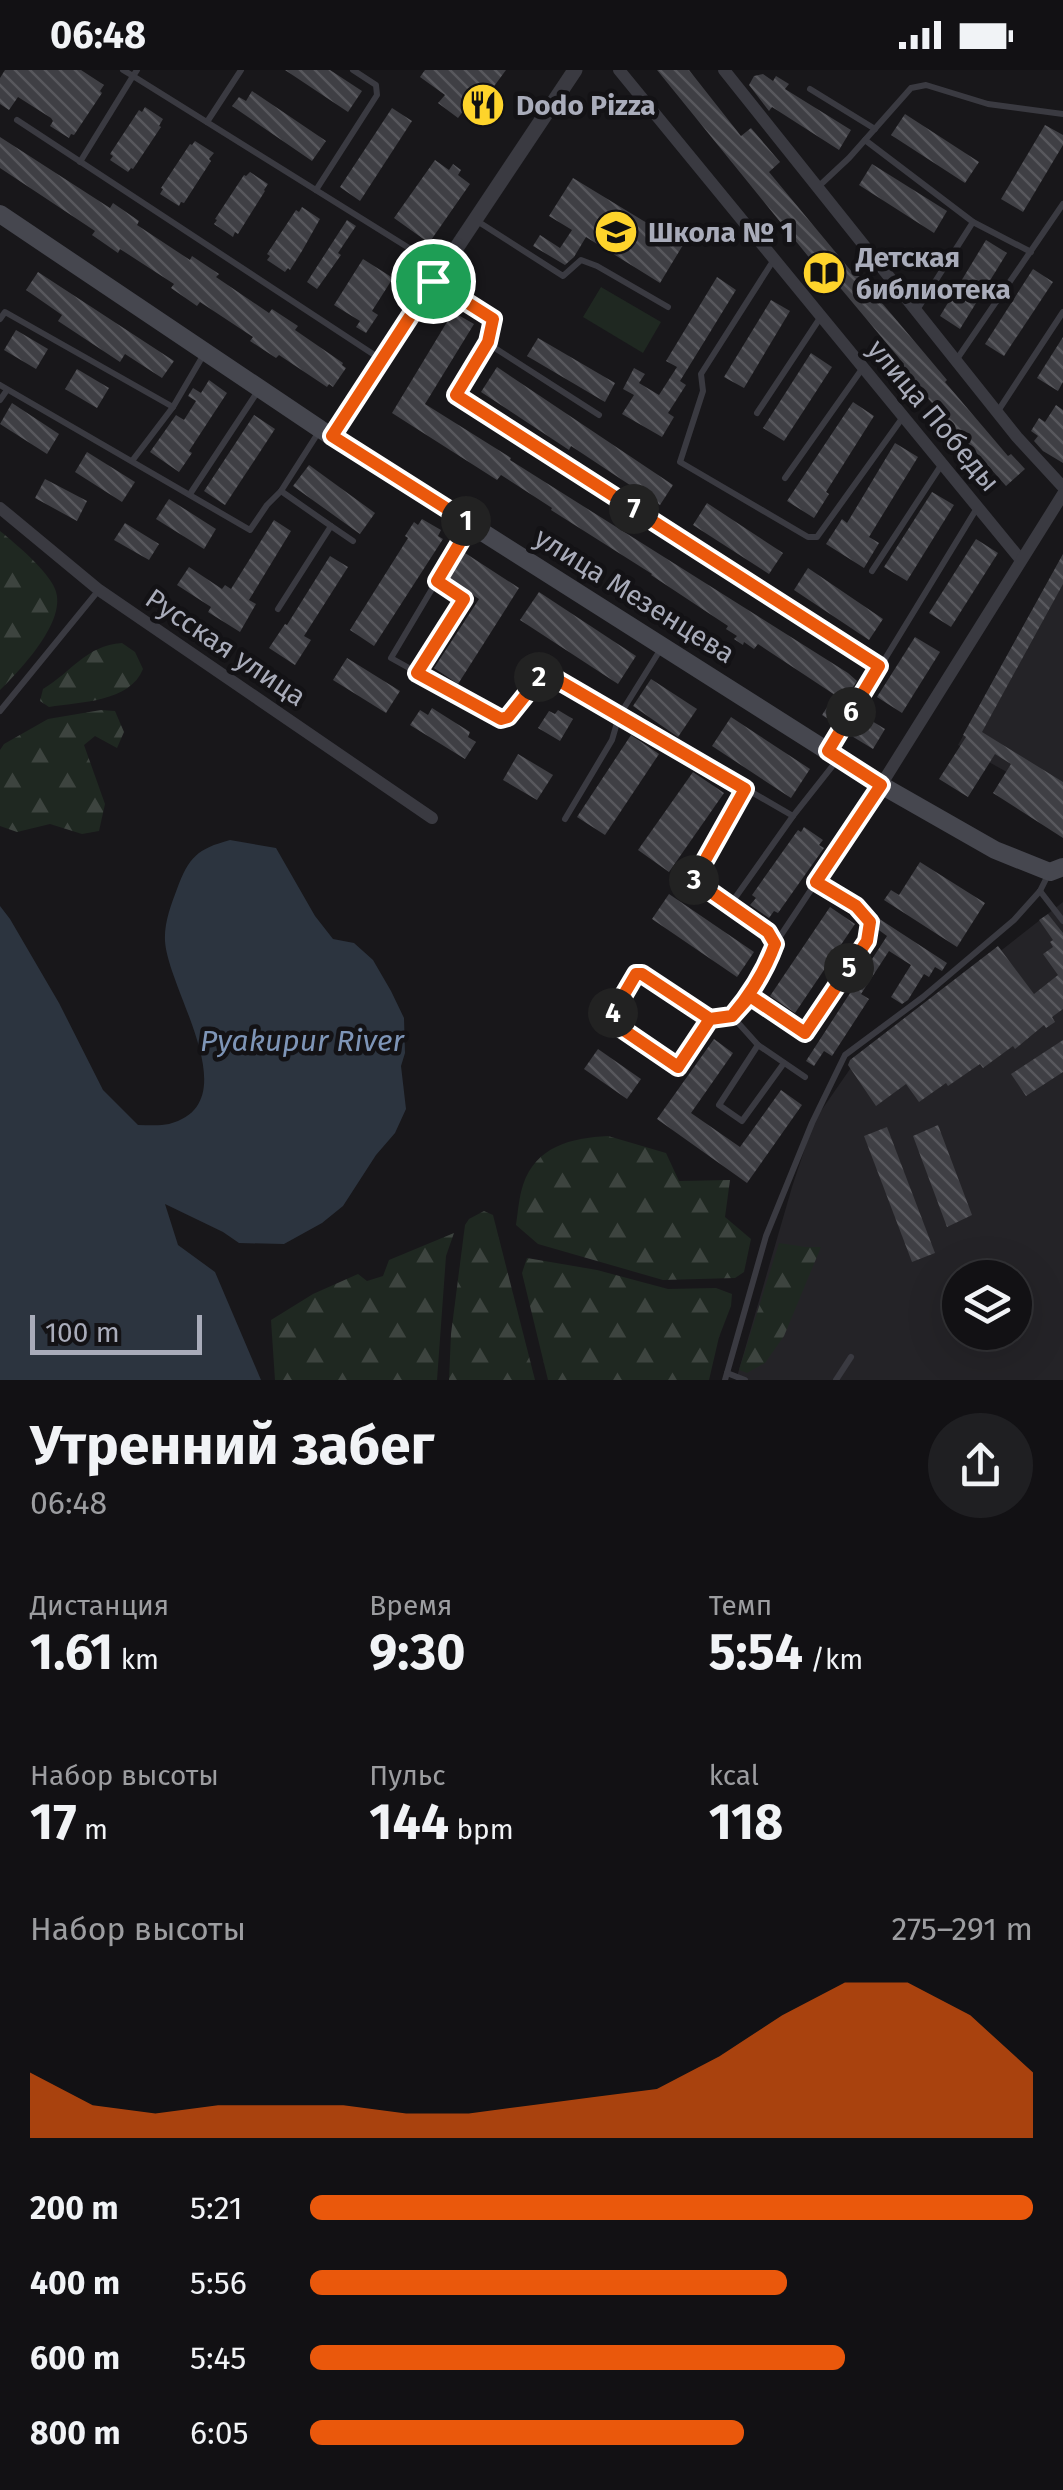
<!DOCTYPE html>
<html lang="ru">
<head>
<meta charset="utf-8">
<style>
	body { margin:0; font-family:"Fira Sans",sans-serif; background:#1f1f22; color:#f1f3f6; height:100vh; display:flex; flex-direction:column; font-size:38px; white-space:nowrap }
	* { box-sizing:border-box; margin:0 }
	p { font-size:32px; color:#9c9da0 }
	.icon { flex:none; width:55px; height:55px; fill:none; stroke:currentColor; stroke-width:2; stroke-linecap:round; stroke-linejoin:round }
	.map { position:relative; height:1310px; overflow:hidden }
	.drawer { display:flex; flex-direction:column; background:#121114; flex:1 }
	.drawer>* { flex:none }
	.controls { position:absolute; left:942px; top:1190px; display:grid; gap:20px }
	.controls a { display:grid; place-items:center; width:90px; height:90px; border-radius:50%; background:#121114; box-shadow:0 10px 40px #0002,0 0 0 2px #313134; font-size:50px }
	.scale { position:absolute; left:30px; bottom:25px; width:172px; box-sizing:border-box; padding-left:10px; border:5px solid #a9acba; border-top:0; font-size:28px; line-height:35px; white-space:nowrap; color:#a9acba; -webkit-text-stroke:8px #131215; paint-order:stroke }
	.pin { position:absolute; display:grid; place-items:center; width:85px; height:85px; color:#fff; margin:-42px; border:5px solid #fff; border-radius:50%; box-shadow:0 2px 10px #0007 }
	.km { position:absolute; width:50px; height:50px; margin:-25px; border-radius:50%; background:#222; color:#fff; font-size:28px; line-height:50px; text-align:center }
	.round { display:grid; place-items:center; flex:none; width:105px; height:105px; border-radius:52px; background:#1f1f22 }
	.summary { display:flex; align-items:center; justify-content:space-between; height:170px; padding:0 30px }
	h1 { font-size:55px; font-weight:700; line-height:75px }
	.stats { display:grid; grid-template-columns:repeat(3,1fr); gap:15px; height:170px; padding:10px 30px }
	.stats div { display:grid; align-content:center }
	.stats b { font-size:50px; font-weight:700 }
	.stats small { font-size:28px; font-weight:400 }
	.stats p { font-size:28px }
	.chart { height:280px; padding:20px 30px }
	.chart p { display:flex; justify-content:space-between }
	.chart svg { width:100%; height:180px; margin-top:10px; fill:#ea580c; opacity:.7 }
	ul { padding:0 30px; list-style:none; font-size:32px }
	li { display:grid; grid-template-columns:160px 120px 1fr; align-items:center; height:75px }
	li i { height:25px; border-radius:12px; background:#ea580c }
	.status { display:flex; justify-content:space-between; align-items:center; height:70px; padding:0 50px; background:#121114; direction:ltr }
	.status svg { height:28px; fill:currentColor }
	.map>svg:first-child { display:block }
	.built { fill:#242327; fill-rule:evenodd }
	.forest { fill:url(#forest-firs) }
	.garden { fill:#1f2821 }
	.water { fill:#2c343f }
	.building { fill:url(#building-back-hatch) }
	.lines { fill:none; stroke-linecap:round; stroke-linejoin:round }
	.service { stroke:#3a3a41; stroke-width:6 }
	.minor { stroke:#3a3a41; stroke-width:12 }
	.tertiary { stroke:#3a3a41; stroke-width:15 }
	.secondary { stroke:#46474f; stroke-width:18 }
	.route-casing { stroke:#fff; stroke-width:20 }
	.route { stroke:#ea580c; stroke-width:12 }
	.labels { text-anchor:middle; stroke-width:9; stroke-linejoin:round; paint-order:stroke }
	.poi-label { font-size:28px; font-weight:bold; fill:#a9acba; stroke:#131215; text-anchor:start }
	.street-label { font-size:28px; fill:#a9acba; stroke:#131215 }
	.water-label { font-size:30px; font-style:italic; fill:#7e95b7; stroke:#131215 }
</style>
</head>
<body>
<div class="status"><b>06:48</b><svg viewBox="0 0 49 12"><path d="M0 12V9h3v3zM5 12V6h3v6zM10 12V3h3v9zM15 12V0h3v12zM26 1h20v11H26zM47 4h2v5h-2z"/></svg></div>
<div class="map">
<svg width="1063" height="1310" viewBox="0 0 1063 1310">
	<defs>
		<pattern id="forest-firs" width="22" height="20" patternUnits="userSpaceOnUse" patternTransform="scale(2.5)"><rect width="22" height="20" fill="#1f2821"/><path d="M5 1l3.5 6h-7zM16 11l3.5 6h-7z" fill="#3d443f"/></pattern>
		<pattern id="building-back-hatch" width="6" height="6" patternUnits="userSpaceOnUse" patternTransform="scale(2.5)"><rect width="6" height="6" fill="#3f3f44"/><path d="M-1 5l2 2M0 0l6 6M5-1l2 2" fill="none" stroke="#58585d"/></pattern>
	</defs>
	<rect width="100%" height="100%" fill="#18171a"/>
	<g class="built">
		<path d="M1063,484V733L958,675Z"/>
		<path d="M1063,832V1310H736L792,1117L814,1051L850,999ZM960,1208H1015V1262H960Z"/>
	</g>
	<g class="forest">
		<path d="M0,461C16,474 47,500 55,519C68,550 21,599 0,620Z"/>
		<path d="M122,573L135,582L143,599C130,632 80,632 49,637L40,631L43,619C73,601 85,576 122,573Z"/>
		<path d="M101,640L115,641L124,662L117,678L95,666L84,675L105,734L99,761L82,764L50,754L17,762L0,756V680L4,674L48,649Z"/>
		<path d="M608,1066L666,1083L679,1111L730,1110L725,1147L751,1169L744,1202L735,1208L663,1210L538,1174L516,1155C518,1142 519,1127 523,1115C536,1076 571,1068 608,1066Z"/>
		<path d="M484,1141L493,1145L535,1310H449L451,1264L465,1155L469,1149Z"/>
		<path d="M454,1163L446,1186L437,1310H275L271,1250L313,1224L358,1204L367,1211L383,1206L389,1190Z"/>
		<path d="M779,1173L806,1177H821L784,1266L765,1293L747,1303L739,1300Z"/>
		<path d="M527,1188L597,1200L668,1219L716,1218L732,1224L731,1236L719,1267L709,1310H548L522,1203Z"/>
	</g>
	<path class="garden" d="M601,217L661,252L643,283L583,247Z"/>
	<path class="water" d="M230,770L276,778L315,846L333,869L354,873L373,890L391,921L404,948L405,983L401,996L406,1039L395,1063L376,1085L343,1136L322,1153L284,1174L239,1173L223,1162L165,1134L178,1175L215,1202L261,1310H0V836L10,849L59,933L103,1020L138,1055C148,1055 160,1056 169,1054C249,1033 168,921 165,871C164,853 171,835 177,819C189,787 197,779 230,770Z"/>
	<g class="building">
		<path d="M5,0H81L104,15L100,21L102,23L74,65L71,64L69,68L50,56L53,51L51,48L18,27L9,40L0,34V8Z"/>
		<path d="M285,0H330L362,21L348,42Z"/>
		<path d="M425,0H506L492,19L501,25L487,44L470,32L458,48L438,33L445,25L420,7Z"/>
		<path d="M657,0H689L741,66L751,58L780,92L769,102L852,202L854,200L921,279L947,310L945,312L1008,386L1011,384L1025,399L1006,416L900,297L904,294L837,214L833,217Z"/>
		<path d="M763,4L773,11L776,6L789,14L785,19L851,60L839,80L772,37L769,41L749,15L754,6Z"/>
		<path d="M252,21L326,71L312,91L232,36L239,27L246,31Z"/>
		<path d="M145,37L163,49L159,56L161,57L133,99L131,98L128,102L110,90L113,86L110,84L139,40L142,42Z"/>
		<path d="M392,38L412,51L360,131L340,117Z"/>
		<path d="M905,44L979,92L965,113L891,65Z"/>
		<path d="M1045,55L1063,65V75L1023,142L1001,129Z"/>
		<path d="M0,67L110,138L113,133L139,151L137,155L190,190L192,186L219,204L216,207L269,243L272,239L298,256L295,260L343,293L342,295L346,298L333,317L329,314L327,317L279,285L276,288L250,271L253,267L200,232L197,236L171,218L174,214L120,179L118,183L92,165L95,161L0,98Z"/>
		<path d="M195,71L214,83L209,89L211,91L184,133L181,132L179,136L160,124L163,119L161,118L190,74L192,75Z"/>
		<path d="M435,90L449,100L453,94L461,100L458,105L470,114L429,173L394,148Z"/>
		<path d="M872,94L947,141L934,163L859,115Z"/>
		<path d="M250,102L268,114L264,120L265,121L238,164L235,162L233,167L214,154L217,150L215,149L244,105L246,106Z"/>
		<path d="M573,108L683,175L660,213L586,167L574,187L565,195L533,176L540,165L560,178L572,160L549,146Z"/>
		<path d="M302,137L320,149L302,181L290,200L288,198L285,202L267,190L270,186L267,184L296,140L299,142Z"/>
		<path d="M347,150L356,156L338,183L341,185L317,219L307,212Z"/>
		<path d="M986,170L1007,183L960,259L940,246Z"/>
		<path d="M363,189L393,208L372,241L378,245L366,263L356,257L360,251L334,235Z"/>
		<path d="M1033,199L1053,212L1004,286L985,274Z"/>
		<path d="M38,202L174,291L162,308L125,284L120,292L58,251L62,245L26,220Z"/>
		<path d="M717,207L736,220L680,311L686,315L668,343L674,347L662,367L622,344L634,325L623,319L634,298L645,304L639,313L659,325L677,297L666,291Z"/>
		<path d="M771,230L790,241L744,318L724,307Z"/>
		<path d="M453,242L474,254L425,334L511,388L510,390L848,603L857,611L831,651L822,645L835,625L758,574L754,579L744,572L743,575L734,569L737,566L726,559L728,556L651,505L652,504L551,440L552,438L501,405L497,410L392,343Z"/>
		<path d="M16,260L48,279L36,299L4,280Z"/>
		<path d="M1063,267V312L1058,321L1037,308Z"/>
		<path d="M538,268L615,313L605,332L527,286Z"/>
		<path d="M811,283L832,297L784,371L763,358Z"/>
		<path d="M497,297L673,415L660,435L571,376L569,380L481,322Z"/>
		<path d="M77,299L109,318L97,338L65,319Z"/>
		<path d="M209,310L227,323L189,381L192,383L179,402L150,382L176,345L184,350L196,331L188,326L193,318L201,323Z"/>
		<path d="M853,332L874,346L826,422L829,424L814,448L787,431Z"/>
		<path d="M12,333L59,364L47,384L0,354Z"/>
		<path d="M1056,335L1063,340V393L1043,381L1034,371L1038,366L1031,361L1039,348L1045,352Z"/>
		<path d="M254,345L275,359L225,435L204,421Z"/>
		<path d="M895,373L918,387L869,467L879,473L864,498L826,474L842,449L847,453Z"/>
		<path d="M87,382L135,412L122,432L75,402Z"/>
		<path d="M309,395L375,443L360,464L293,416Z"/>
		<path d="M45,409L87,431L77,451L35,428Z"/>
		<path d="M932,422L954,435L907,511L884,497Z"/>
		<path d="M169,429L216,459L204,479L156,449Z"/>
		<path d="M707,433L783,483L769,504L693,455Z"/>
		<path d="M422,449L441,460L438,466L443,469L374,576L350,560L408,468L405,466L414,452L418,455Z"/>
		<path d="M274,450L291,461L249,530L256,534L240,562L208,542L211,537L177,515L189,497L222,519L225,515L231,519Z"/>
		<path d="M125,453L159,474L149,490L114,470Z"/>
		<path d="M976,469L998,483L951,557L929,543Z"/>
		<path d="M462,481L519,518L458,614L434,598L479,529L446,508Z"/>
		<path d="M1063,484V514L982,662L1063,712V768L993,723L1011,694L995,684L968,727L939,709L966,667L963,665Z"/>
		<path d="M330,486L348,497L304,566L311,570L295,595L269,578L285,554L287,555Z"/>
		<path d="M808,498L883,549L869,570L794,520Z"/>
		<path d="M539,522L636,586L618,614L520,550Z"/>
		<path d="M915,567L940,582L902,643L877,627Z"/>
		<path d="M347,588L400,621L386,643L333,610Z"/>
		<path d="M651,609L697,639L678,667L633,636Z"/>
		<path d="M432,638L470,662L468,667L476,672L465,689L410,655L420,640L428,645Z"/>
		<path d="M558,640L573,649L560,671L538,658L549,641L555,644Z"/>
		<path d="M862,645L885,659L873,679L850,665Z"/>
		<path d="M731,647L810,699L791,728L712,676Z"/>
		<path d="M631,665L659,684L605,765L577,747Z"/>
		<path d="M518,684L553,705L537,730L503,710Z"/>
		<path d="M693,702L724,723L669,802L638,780Z"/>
		<path d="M804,757L823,770L819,775L824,778L778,843L774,841L769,848L750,835L756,828L752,825L798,760L801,762Z"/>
		<path d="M920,792L985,833L957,877L884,830L891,820L899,825Z"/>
		<path d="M669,824L754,882L737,907L652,849Z"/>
		<path d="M830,837L855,854L795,943L770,926Z"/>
		<path d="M1048,844L1063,863V939L1052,947L1055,952L1046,958L1044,955L1015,979L1013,976L983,998L980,994L948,1016L946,1013L919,1032L906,1014L876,1036L848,995L850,990L998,876L1034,924L1058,905L1043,884L1053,877L1050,872L1053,870L1039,850Z"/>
		<path d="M878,848L947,893L942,901L935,897L929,907L924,904L908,930L902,934L891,927L911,895L889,881L861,924L869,929L832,986L824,981L814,996L806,991L887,866L876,858Z"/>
		<path d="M714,969L733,983L691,1043L740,1077L781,1020L802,1035L747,1113L657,1049Z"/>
		<path d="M1063,970V1002L1026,1026L1011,1004Z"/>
		<path d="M598,979L641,1009L627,1029L584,999Z"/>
		<path d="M938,1055L972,1145L947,1157L913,1066Z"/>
		<path d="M887,1057L935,1183L912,1192L864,1066Z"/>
	</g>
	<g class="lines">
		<g class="service">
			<path d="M123,0L133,6L137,0"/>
			<path d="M810,19L875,59"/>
			<path d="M17,50L379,288"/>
			<path d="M207,52L241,0"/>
			<path d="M865,70L973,152L1031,182"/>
			<path d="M80,92L133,6L441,198"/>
			<path d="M818,117L849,88L911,18L926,15L988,34L1063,44"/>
			<path d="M316,120L377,25L376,15L353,0"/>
			<path d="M474,149L563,206L581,190L597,196L668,237"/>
			<path d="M773,191L701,304L703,321L680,392L808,467H817L903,347"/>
			<path d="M436,213L493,249L487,273L456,325L879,596"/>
			<path d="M917,240L973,152"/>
			<path d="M0,249L5,242L173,337"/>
			<path d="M487,273L599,345"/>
			<path d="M957,289L1063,134"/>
			<path d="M0,315L250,460L267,435L281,421"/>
			<path d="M0,330L7,320"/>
			<path d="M998,341L1063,242"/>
			<path d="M757,343L820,248"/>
			<path d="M320,360L281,421L331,456"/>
			<path d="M132,391L173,337L204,284"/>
			<path d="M785,408L862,299"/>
			<path d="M190,424L258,321"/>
			<path d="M470,455L391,588L501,649L508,647L544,602L793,746"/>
			<path d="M872,501L942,394"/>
			<path d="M278,539L331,456L353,471"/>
			<path d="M417,603L464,529L437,511"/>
			<path d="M0,641L98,521"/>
			<path d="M830,679L977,438"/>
			<path d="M565,749L612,670L619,646L662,577"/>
			<path d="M816,812L856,836L870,852L867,871L805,963L749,926C756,908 768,893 775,874L767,862L730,835L793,746L838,689"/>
			<path d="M1040,821L1063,851"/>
			<path d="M730,835L694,811L745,719"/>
			<path d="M775,874L880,716"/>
			<path d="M732,946L758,975L805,1007"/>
			<path d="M709,949L678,997L609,950L636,905L642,903L709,949L732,946L749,926"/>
			<path d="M758,975L719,1035L742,1051L784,993"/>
			<path d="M727,1303L745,1310"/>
			<path d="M725,1310L766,1166L812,1053L845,985L923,927L1014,850L1040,821L1049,803"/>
			<path d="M836,1310L851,1287"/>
		</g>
		<g class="minor">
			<path d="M619,0L1021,490"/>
			<path d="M724,0L1017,367L1063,417"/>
			<path d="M0,438L99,520L432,748"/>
			<path d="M881,715L1063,424"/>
		</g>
		<path class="tertiary" d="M331,366L575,0"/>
		<path class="secondary" d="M0,144L320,359L881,715L995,780L1050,802L1063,797"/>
	</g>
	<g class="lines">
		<g class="route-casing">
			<path id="route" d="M433,211L332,366L471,454L437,511L464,529L417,603L501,649L508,647L544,602L745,719L694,810L768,862L775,874C765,901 750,925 732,946L710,949L642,904H636L609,950L678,997L710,949L732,946L750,926L805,963L867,871L870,852L856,836L816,812L881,715L828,681L879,596L456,325L488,272L493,249L433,211"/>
		</g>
		<use href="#route" class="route"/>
	</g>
	<defs>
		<g id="restaurant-disc" transform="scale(2.25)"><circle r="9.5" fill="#fed42b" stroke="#131215"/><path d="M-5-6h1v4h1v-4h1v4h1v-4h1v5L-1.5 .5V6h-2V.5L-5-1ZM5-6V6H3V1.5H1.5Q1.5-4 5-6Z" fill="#111"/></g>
		<g id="school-disc" transform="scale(2.25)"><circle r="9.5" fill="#fed42b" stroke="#131215"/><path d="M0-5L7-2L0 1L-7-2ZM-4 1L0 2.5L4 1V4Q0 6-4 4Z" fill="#111"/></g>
		<g id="library-disc" transform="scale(2.25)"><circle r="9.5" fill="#fed42b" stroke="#131215"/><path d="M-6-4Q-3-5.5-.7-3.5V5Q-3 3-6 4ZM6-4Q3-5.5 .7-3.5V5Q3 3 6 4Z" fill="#111"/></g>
	</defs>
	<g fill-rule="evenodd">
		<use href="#restaurant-disc" x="483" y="35"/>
		<use href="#school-disc" x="616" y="162"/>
		<use href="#library-disc" x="824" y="203"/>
	</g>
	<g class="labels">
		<g class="poi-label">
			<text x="516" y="45">Dodo Pizza</text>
			<text x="648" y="172">Школа № 1</text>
			<text x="856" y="197">Детская<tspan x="856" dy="32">библиотека</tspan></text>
		</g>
		<g class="street-label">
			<text transform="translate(934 345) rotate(50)" y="10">улица Победы</text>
			<text transform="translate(635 525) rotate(32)" y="10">улица Мезенцева</text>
			<text transform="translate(226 577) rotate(34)" y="10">Русская улица</text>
		</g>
		<g class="water-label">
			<text x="302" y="981">Pyakupur River</text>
		</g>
	</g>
</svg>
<div class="controls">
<a><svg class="icon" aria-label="layers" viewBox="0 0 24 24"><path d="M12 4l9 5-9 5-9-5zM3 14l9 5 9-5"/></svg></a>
</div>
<div class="scale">100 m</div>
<div class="pin" style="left:433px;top:211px;background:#1e9e55"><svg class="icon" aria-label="arrive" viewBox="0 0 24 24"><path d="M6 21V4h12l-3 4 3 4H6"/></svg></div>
<b class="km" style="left:466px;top:451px">1</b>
<b class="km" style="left:539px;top:607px">2</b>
<b class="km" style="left:694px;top:810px">3</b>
<b class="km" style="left:613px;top:943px">4</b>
<b class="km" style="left:849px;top:898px">5</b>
<b class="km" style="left:851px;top:642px">6</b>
<b class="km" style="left:634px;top:439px">7</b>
</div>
<section class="drawer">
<div class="summary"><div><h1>Утренний забег</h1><p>06:48</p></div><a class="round"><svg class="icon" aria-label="share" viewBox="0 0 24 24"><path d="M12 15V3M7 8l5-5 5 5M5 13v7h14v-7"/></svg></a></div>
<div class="stats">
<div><p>Дистанция</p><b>1.61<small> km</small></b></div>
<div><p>Время</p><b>9:30</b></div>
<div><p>Темп</p><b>5:54<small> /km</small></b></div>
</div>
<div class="stats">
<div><p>Набор высоты</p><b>17<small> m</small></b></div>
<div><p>Пульс</p><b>144<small> bpm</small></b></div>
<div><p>kcal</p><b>118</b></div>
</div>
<div class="chart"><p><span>Набор высоты</span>275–291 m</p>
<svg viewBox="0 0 160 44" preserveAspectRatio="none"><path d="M0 44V28L10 36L20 38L30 36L40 36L50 36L60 38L70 38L80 36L90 34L100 32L110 24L120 14L130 6L140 6L150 14L160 28V44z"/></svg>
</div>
<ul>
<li><b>200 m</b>5:21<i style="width:100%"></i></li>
<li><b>400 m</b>5:56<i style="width:66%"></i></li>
<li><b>600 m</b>5:45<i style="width:74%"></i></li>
<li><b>800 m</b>6:05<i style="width:60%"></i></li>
</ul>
</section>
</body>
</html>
